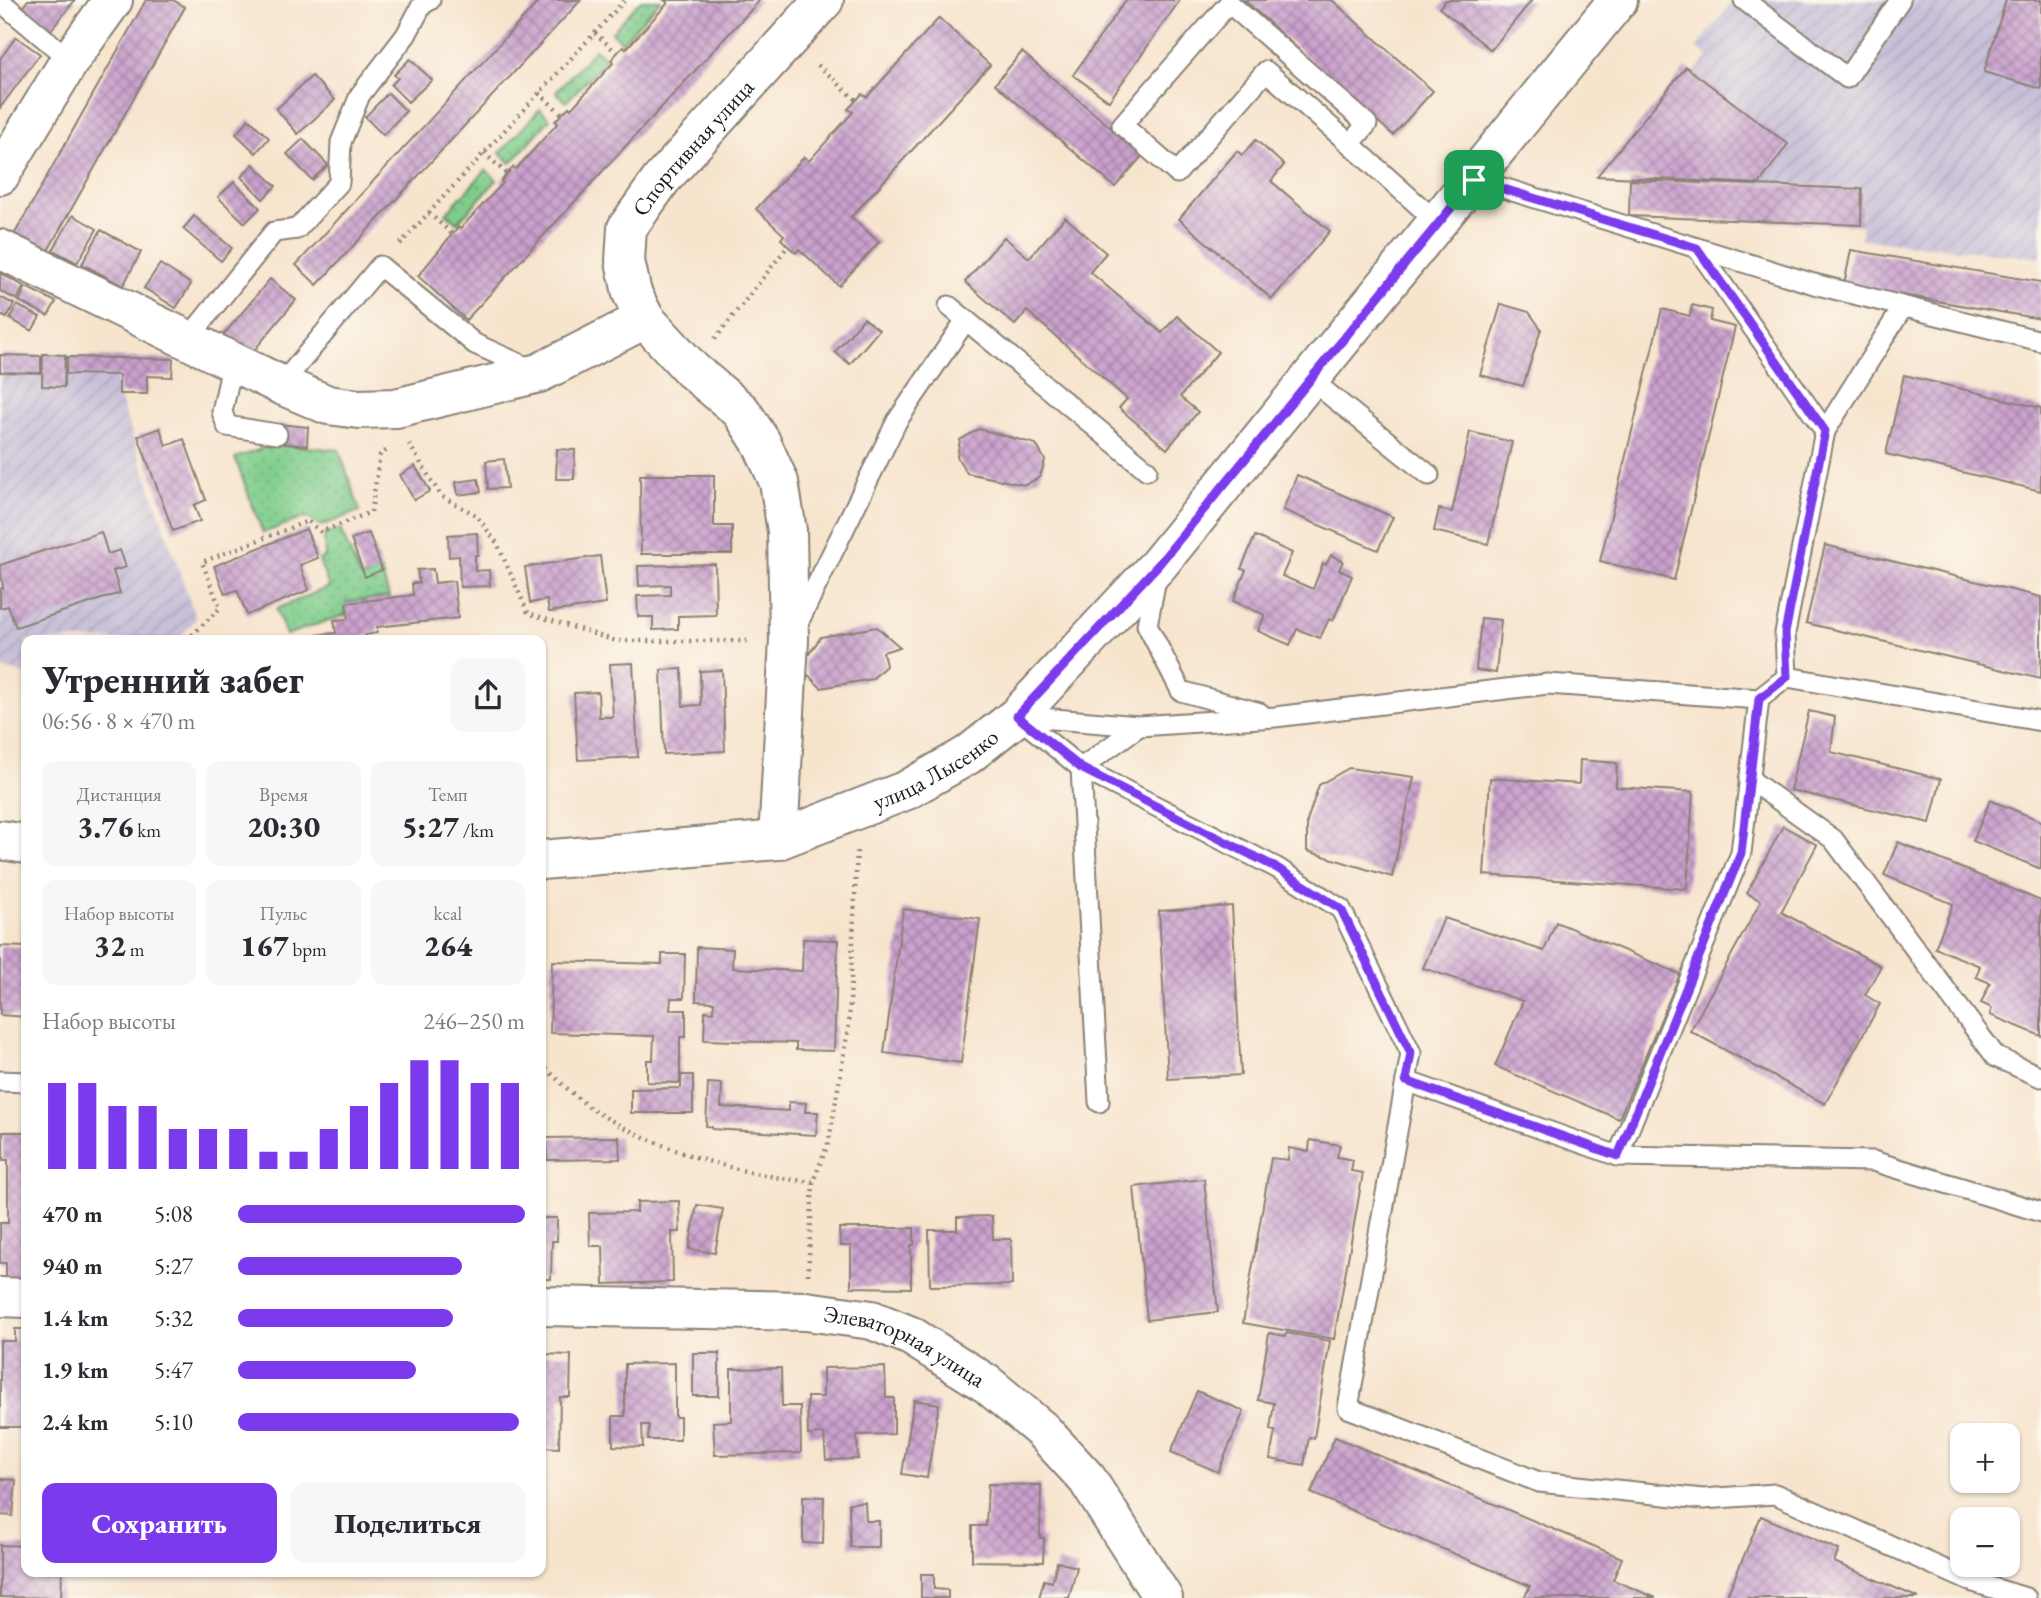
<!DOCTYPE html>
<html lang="ru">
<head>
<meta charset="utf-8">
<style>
	body { margin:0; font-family:"EB Garamond",serif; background:#f7f7f7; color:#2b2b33; height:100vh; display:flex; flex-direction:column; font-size:26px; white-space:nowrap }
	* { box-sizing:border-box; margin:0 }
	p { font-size:23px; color:#7c7c81 }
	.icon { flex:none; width:38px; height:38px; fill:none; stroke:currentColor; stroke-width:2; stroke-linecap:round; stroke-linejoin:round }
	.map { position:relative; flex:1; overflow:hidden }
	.sheet { position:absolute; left:21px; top:635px; width:525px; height:942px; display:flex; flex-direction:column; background:#fff; border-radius:14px; box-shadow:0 2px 5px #0004 }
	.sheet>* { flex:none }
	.controls { position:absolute; left:1950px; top:1423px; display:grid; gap:14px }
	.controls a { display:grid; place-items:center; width:70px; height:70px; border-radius:14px; background:#fff; box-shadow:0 2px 5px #0004; font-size:35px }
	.pin { position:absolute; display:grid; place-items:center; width:60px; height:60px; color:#fff; margin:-30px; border-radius:14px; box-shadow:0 4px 10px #0006 }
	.round { display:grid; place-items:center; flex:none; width:74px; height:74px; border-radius:14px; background:#f7f7f7 }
	.overview { display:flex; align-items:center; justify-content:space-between; height:119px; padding:0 21px }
	h1 { font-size:38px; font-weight:800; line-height:52px }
	.metrics { display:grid; grid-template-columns:repeat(3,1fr); gap:10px; height:119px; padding:7px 21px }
	.metrics div { display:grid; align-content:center; border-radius:14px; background:#f7f7f7; text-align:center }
	.metrics b { font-size:30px; font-weight:800 }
	.metrics small { font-size:19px; font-weight:400 }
	.metrics p { font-size:19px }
	.chart { height:196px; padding:14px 21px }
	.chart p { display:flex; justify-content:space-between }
	.chart svg { width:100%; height:126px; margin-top:7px; stroke:#7c3aed; stroke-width:6 }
	.action { display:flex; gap:14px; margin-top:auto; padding:14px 21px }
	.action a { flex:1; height:80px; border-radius:14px; background:#7c3aed; color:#fff; font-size:28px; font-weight:800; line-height:80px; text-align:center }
	.action a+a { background:#f7f7f7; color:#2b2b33 }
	ul { padding:0 21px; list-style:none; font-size:23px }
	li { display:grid; grid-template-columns:112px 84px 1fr; align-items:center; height:52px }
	li i { height:18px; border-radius:9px; background:#7c3aed }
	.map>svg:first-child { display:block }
	.industrial { fill:url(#industrial-furrows) }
	.grass { fill:url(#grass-dots); stroke:#4e7454; stroke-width:2 }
	.building { fill:url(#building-cross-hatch) }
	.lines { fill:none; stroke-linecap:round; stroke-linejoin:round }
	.lane-casing { stroke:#8a8074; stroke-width:23 }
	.street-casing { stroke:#8a8074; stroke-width:42 }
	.secondary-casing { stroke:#8a8074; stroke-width:42 }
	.path { stroke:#8a8074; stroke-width:4.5; stroke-dasharray:2 5; stroke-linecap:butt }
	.lane { stroke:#fff; stroke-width:19 }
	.street { stroke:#fff; stroke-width:38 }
	.secondary { stroke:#fff; stroke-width:38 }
	.route-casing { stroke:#fff; stroke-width:14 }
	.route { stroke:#7c3aed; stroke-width:9 }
	.labels { text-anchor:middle; stroke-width:6; stroke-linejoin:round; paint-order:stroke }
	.street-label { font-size:23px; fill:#1c1c1c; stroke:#fbf7ec }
</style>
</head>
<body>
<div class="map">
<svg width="2041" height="1598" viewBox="0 0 2041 1598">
	<defs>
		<pattern id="industrial-furrows" width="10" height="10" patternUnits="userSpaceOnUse" patternTransform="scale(1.75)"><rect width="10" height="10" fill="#c8bfd8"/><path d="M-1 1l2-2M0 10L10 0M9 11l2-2" fill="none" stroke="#aba4b9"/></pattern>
		<pattern id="grass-dots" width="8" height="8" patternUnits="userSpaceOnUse" patternTransform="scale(1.75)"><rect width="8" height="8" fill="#7fcd8c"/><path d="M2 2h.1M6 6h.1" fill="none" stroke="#6daf78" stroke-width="1.8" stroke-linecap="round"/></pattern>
		<pattern id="building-cross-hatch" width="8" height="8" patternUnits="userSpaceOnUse" patternTransform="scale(1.75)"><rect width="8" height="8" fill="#caa1cd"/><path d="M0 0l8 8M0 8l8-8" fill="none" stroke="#a382a6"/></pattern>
	</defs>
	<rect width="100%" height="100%" fill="#fbf7ec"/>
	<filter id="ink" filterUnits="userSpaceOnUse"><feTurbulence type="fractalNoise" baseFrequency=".0143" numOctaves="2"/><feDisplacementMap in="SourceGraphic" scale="14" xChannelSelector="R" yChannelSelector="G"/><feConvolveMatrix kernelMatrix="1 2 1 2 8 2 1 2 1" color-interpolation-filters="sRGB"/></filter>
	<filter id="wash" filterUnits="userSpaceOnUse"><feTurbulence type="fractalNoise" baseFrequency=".00686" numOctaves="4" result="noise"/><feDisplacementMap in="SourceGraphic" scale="28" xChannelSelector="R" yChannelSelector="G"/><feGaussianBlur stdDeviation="1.57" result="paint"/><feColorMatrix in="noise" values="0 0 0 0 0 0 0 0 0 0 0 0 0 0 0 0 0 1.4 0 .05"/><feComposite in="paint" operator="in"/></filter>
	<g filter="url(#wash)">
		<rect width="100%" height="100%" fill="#f7e4cd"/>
		<g class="industrial">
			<path d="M1734,0H2041V258L1861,239L1863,188L1759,184L1787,144L1694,73L1708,57L1696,48Z"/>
			<path d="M0,354L144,358L143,376H118V394L196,619L177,640H26V674L0,668Z"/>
		</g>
		<g class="grass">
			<path d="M641,0H661L622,42L612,32Z"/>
			<path d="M595,49L606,60L566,102L556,92Z"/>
			<path d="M540,109L550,119L511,163L500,153Z"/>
			<path d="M486,170L497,180L457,223L446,213Z"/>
			<path d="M275,444L339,450L360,511L321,526L306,517L263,533L235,458Z"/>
			<path d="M340,529L361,578L381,570L389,597L346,602L347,614L286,635L276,609L329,587L319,560L325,557L324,535Z"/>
		</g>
		<g id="blocks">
			<g class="building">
				<path d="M28,0H75L51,30L22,8Z"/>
				<path d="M146,0H173L185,7L46,254L14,235Z"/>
				<path d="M540,0H581L317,285L296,265Z"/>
				<path d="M664,0H760L466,320L418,276L458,227L460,229L503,183L501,181L513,167L516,169L558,123L555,121L569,107L571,109L613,63L611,60L617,53L623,47L626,49L668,3Z"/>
				<path d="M1126,0H1180L1109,101L1073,75Z"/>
				<path d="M1244,0H1332L1433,91L1393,135Z"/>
				<path d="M1446,0H1532L1491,50L1439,8Z"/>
				<path d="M2006,0H2041V89L1984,72Z"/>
				<path d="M939,18L990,65L851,217L879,242L839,286L799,249L796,253L788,246L781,239L784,235L756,209L804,157L809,161L853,112L848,109L862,94L867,97Z"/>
				<path d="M16,37L40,54L0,108V59Z"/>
				<path d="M1022,52L1143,155L1115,187L995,84Z"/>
				<path d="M410,59L432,80L408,102L391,85L398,78L394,75Z"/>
				<path d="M1686,67L1788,144L1759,184L1597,176Z"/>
				<path d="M312,76L335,100L298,134L276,109Z"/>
				<path d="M388,93L406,111L383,135L365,117Z"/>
				<path d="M249,119L269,138L256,153L236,134Z"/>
				<path d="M303,139L328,165L312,180L287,154Z"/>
				<path d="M1256,140L1284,165L1271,181L1330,231L1272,299L1179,219L1237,151L1242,155Z"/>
				<path d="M253,164L276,186L263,199L241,177Z"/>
				<path d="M1630,180L1862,189L1861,225L1629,216Z"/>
				<path d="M234,182L260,208L245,223L218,197Z"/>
				<path d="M73,215L97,229L77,263L53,250Z"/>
				<path d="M194,216L232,248L221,261L183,229Z"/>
				<path d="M1065,217L1106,253L1090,272L1162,333L1177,316L1218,352L1180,397L1198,412L1167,449L1119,408L1127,399L1027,311L1015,325L965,282L1004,237L1029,258Z"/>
				<path d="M101,230L141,252L123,286L82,264Z"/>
				<path d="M1851,250L2041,282V319L1844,285Z"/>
				<path d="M160,264L191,284L176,308L144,288Z"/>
				<path d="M0,273L24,286L17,300L0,291Z"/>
				<path d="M270,279L296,300L246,360L220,339Z"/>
				<path d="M26,287L56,302L48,316L19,301Z"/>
				<path d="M0,297L14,304L7,318L0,315Z"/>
				<path d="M1501,304L1529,312L1541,329L1523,386L1480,375Z"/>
				<path d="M17,305L40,317L32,331L10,319Z"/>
				<path d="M1692,305L1712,310L1710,321L1735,327L1674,580L1600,561L1662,309L1690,316Z"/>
				<path d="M864,318L879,330L850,364L835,352Z"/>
				<path d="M43,354L65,355L64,387L42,386Z"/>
				<path d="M0,355L41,356V373L0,372Z"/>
				<path d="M67,357L173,359L172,377L147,376V394H119V375L66,374Z"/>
				<path d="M1904,375L2041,408V491L1886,454Z"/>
				<path d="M278,424L308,427L307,446L276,443Z"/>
				<path d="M160,428L166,446L184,439L206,500L194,505L200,521L173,531L138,436Z"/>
				<path d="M979,429L1036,444L1045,460L1040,477L1025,485L967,473L957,457L960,440Z"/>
				<path d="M1470,432L1512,442L1488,544L1434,531L1439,509L1452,512Z"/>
				<path d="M557,449L575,450L574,479H556Z"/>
				<path d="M504,459L507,488L488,489L486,461Z"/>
				<path d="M415,466L430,491L414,500L400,475Z"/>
				<path d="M640,475H714V526H732V554H641Z"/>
				<path d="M1297,475L1393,517L1378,550L1283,510Z"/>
				<path d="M478,479L481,492L458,495L456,482Z"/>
				<path d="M306,529L318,558L300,565L309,590L247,615L237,590L225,594L214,566Z"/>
				<path d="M101,532L108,554L120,550L126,567L113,571L120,593L16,627L8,606L0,608V589L3,588L0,565Z"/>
				<path d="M369,533L382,570L365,577L351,539Z"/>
				<path d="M477,533L478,555H475V571L489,570L490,586L460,587L459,556L449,557L448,535Z"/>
				<path d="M1255,536L1292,553L1282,576L1313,589L1323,563L1326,565L1331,555L1343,561L1339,570L1352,576L1333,621L1329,619L1320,638L1297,629L1290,645L1258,631L1265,615L1233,601L1246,570L1241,569Z"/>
				<path d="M1825,545L2041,597V679L1806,623Z"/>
				<path d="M600,556L606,604L549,612L547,600L530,603L525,567Z"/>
				<path d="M715,564L716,615L678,616V629L653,630V617H638L637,596L670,595V585L639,586L638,566Z"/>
				<path d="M433,569L435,583L454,581L458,618L377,627V633L365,635V640H317V635L336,633L334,620L348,619L346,603L413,595L412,583H419L417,570Z"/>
				<path d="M1481,618L1501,620L1496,673L1476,670Z"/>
				<path d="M877,627L900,647L883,652L886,666L872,679L821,688L807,674L804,661L821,637Z"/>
				<path d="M633,663L638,757L578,760L574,693L598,692L599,717H613L610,664Z"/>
				<path d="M682,669L683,706L701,705L700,671L722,670L725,751L664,754L661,670Z"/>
				<path d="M1809,711L1835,717L1831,752L1941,779L1930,823L1790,790Z"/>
				<path d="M1580,760L1617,763L1616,787L1693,792L1687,889L1484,875L1490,778L1579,784Z"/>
				<path d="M1349,768L1414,777L1392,877L1307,851V821L1319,785Z"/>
				<path d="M1990,800L2041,821V869L1973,841Z"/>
				<path d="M1783,826L1817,845L1781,912L1881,966L1865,995L1880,1004L1825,1104L1690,1031L1761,901L1747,893Z"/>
				<path d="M1898,842L2041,901V1036L1990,1015L1992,1008L1981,1003L1990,983L1976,977L1980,966L1935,948L1953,904L1884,875Z"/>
				<path d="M1232,906L1241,1075L1168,1079L1159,911Z"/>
				<path d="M903,909L980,919L961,1063L884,1053Z"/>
				<path d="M1444,918L1544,951L1556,922L1680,974L1619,1119L1495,1066L1523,1001L1423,968Z"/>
				<path d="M803,939L838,940L834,1051L796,1050V1043L704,1040L705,1011L713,1012L714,1002L696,1001L697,947L733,949L732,968L802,971Z"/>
				<path d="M0,946L26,947V1017L0,1015Z"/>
				<path d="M662,954H685L684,998H671L670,1010H686V1037H680V1083L647,1082V1060H653L654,1036L550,1033L552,961L662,964Z"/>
				<path d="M681,1075H693V1113H631V1089L681,1088Z"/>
				<path d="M708,1083L722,1084L721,1107L789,1111V1102L806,1103L805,1112H818L816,1135L712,1129V1127L706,1126Z"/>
				<path d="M3,1132H26V1280H6V1263H0V1223H8V1160H3Z"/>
				<path d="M619,1137L620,1159L547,1160L546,1138Z"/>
				<path d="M1310,1140L1340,1145L1337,1157L1353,1160L1351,1171L1363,1173L1334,1339L1243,1323L1271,1158L1288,1160L1289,1148L1309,1152Z"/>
				<path d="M1204,1179L1218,1312L1147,1320L1134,1187Z"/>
				<path d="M679,1201L680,1232H672L673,1282L604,1284L603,1246H590L589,1213L637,1212V1202Z"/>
				<path d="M697,1205L723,1209L715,1253L689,1249Z"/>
				<path d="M992,1216L993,1239H1011L1012,1285L930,1286L929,1230H957V1217Z"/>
				<path d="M541,1218H557V1241H552L551,1279H541Z"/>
				<path d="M839,1228H914V1245H911V1288L851,1287V1246H840Z"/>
				<path d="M15,1329H26V1427H0V1341H15Z"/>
				<path d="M1269,1333L1285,1336L1287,1333L1330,1341L1314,1438L1309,1437L1304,1465L1270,1459L1275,1431L1270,1430L1274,1403L1258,1400Z"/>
				<rect x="693" y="1353" width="26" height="43"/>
				<path d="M541,1354L571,1355L570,1397H560L559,1448L541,1447Z"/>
				<path d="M675,1363V1417H680V1440H648L649,1425H642L643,1447L613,1446V1416H625V1364Z"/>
				<path d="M885,1367L886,1398H894V1434L857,1435L858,1459L826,1460L824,1434L808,1435L807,1397H823V1368Z"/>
				<path d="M781,1368L782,1406H800L801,1453L715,1455L713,1422L731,1421V1369Z"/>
				<path d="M1197,1391L1244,1411L1218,1472L1171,1452Z"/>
				<path d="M914,1400L939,1404L927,1478L902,1474Z"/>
				<path d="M1335,1437L1622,1558L1613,1580L1656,1598H1524L1530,1586L1311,1493Z"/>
				<path d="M0,1479L16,1480L13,1516L0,1515Z"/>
				<path d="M988,1484L1041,1485L1040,1538H1044L1043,1562L972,1561V1526H986Z"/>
				<path d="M803,1496L824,1497L823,1544L803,1543Z"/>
				<path d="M865,1502L866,1521H879V1547H850L849,1503Z"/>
				<path d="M1761,1516L1839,1550L1834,1562L1919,1598H1726Z"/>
				<path d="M0,1545L26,1546V1572H62L61,1598L0,1597Z"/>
				<path d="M1057,1562L1077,1567L1069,1598H1039L1044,1580L1052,1582Z"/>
				<path d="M921,1574H934V1589L948,1590V1598H921Z"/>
			</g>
		</g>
	</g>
	<g filter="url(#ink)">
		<use href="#blocks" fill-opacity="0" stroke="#8a8074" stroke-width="2"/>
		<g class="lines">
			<g class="lane-casing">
				<g id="lane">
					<path d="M1744,0L1847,78L1900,0"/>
					<path d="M0,1L70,60"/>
					<path d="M1350,144L1266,71L1177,173L1122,125L1229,3L1367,124L1350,144L1438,223"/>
					<path d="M1474,179L1814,284L2041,341"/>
					<path d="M1697,248L1825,431L1785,633L1787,677"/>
					<path d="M949,306L1147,470"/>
					<path d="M188,339L274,232L297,229L339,183L341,142L360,95L406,35L422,5L430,0"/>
					<path d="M233,361L222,412L227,426L277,434"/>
					<path d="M1310,379L1429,475"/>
					<path d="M281,385L380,266L475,344L533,370"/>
					<path d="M1825,431L1903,307"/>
					<path d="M1157,574L1147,625L1181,691L1260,713"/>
					<path d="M797,625L897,421L966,320"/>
					<path d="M1017,716L1081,768L1277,868L1341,909L1411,1053L1348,1408L1539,1482L1703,1499L1775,1494L1970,1581L2026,1598"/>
					<path d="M1017,716L1139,726L1275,717L1548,684L1759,699L1787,677L2041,721"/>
					<path d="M1749,779L1833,839L1996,1057L2041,1077"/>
					<path d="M0,1081L26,1082"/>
					<path d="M1406,1081L1618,1156L1741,853L1759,699"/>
					<path d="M1099,1102L1081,768L1139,726"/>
					<path d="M1618,1156L1873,1161L2041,1212"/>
				</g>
			</g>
			<g class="street-casing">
				<g id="street">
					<path d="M0,175L70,60L113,0"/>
					<path d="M0,249L281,385L328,405L359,409L396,408L539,373L645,319"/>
					<path id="s1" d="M778,840L789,640L787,531L779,482L761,442L741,411L692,370L645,319L632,293L625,261L627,228L661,180L824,0"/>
					<path d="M0,1297L26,1298"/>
					<path id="s2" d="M541,1306L806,1311L872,1320L911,1336L987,1384L1042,1430L1087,1479L1163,1598"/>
				</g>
			</g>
			<g class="secondary-casing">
				<g id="secondary">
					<path d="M0,840L26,844"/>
					<path id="s3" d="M541,860L778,840L907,790L968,755L1017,716L1159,564L1618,0"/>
				</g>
			</g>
			<g class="path">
				<path d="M595,33L617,53"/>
				<path d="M818,65L856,100"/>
				<path d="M539,93L562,114"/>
				<path d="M484,153L507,174"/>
				<path d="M429,213L452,234"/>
				<path d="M400,244L625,0"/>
				<path d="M715,339L788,246"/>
				<path d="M409,444L441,496L476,515L497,543L528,613L616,641H749"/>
				<path d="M187,640L220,608L202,562L308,521L321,532L371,512L380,455L390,448"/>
				<path d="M541,1064C559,1080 578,1101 598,1113C661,1151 740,1175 813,1182"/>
				<path d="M808,1275L813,1182L829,1141L849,1024L857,851"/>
			</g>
			<use href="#lane" class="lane"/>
			<use href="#street" class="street"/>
			<use href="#secondary" class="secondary"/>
		</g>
	</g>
	<g class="lines" filter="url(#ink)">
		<g class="route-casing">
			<path id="route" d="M1474,180L1697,248L1825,431L1785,633L1787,677L1759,699L1741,853L1618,1156L1406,1081L1411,1053L1341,909L1277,868L1081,768L1017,716L1159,564Z"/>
		</g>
		<use href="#route" class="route"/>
	</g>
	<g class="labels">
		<g class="street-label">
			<text dy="8" stroke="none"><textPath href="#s1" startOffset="772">Спортивная улица</textPath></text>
			<text dy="8" stroke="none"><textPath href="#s3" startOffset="411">улица Лысенко</textPath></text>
			<text dy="8" stroke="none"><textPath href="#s2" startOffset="371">Элеваторная улица</textPath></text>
		</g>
	</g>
</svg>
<div class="controls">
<a>+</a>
<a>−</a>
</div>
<div class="pin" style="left:1474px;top:180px;background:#1e9e55"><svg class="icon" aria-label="arrive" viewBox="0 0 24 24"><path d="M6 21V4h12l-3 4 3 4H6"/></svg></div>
<section class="sheet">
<div class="overview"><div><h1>Утренний забег</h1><p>06:56 · 8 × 470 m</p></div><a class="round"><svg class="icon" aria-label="share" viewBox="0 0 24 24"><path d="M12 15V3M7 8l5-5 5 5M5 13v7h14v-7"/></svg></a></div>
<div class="metrics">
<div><p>Дистанция</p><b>3.76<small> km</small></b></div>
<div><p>Время</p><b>20:30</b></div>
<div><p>Темп</p><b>5:27<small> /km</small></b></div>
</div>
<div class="metrics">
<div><p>Набор высоты</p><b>32<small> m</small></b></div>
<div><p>Пульс</p><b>167<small> bpm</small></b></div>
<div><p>kcal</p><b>264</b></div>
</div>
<div class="chart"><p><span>Набор высоты</span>246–250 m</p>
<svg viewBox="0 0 160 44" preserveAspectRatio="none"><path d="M5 44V14M15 44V14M25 44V22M35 44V22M45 44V30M55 44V30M65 44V30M75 44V38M85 44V38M95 44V30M105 44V22M115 44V14M125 44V6M135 44V6M145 44V14M155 44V14"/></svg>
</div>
<ul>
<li><b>470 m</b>5:08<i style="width:100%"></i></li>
<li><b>940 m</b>5:27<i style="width:78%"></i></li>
<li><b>1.4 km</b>5:32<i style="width:75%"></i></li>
<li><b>1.9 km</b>5:47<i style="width:62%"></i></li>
<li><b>2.4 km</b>5:10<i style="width:98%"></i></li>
</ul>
<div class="action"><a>Сохранить</a><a>Поделиться</a></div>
</section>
</div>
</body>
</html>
